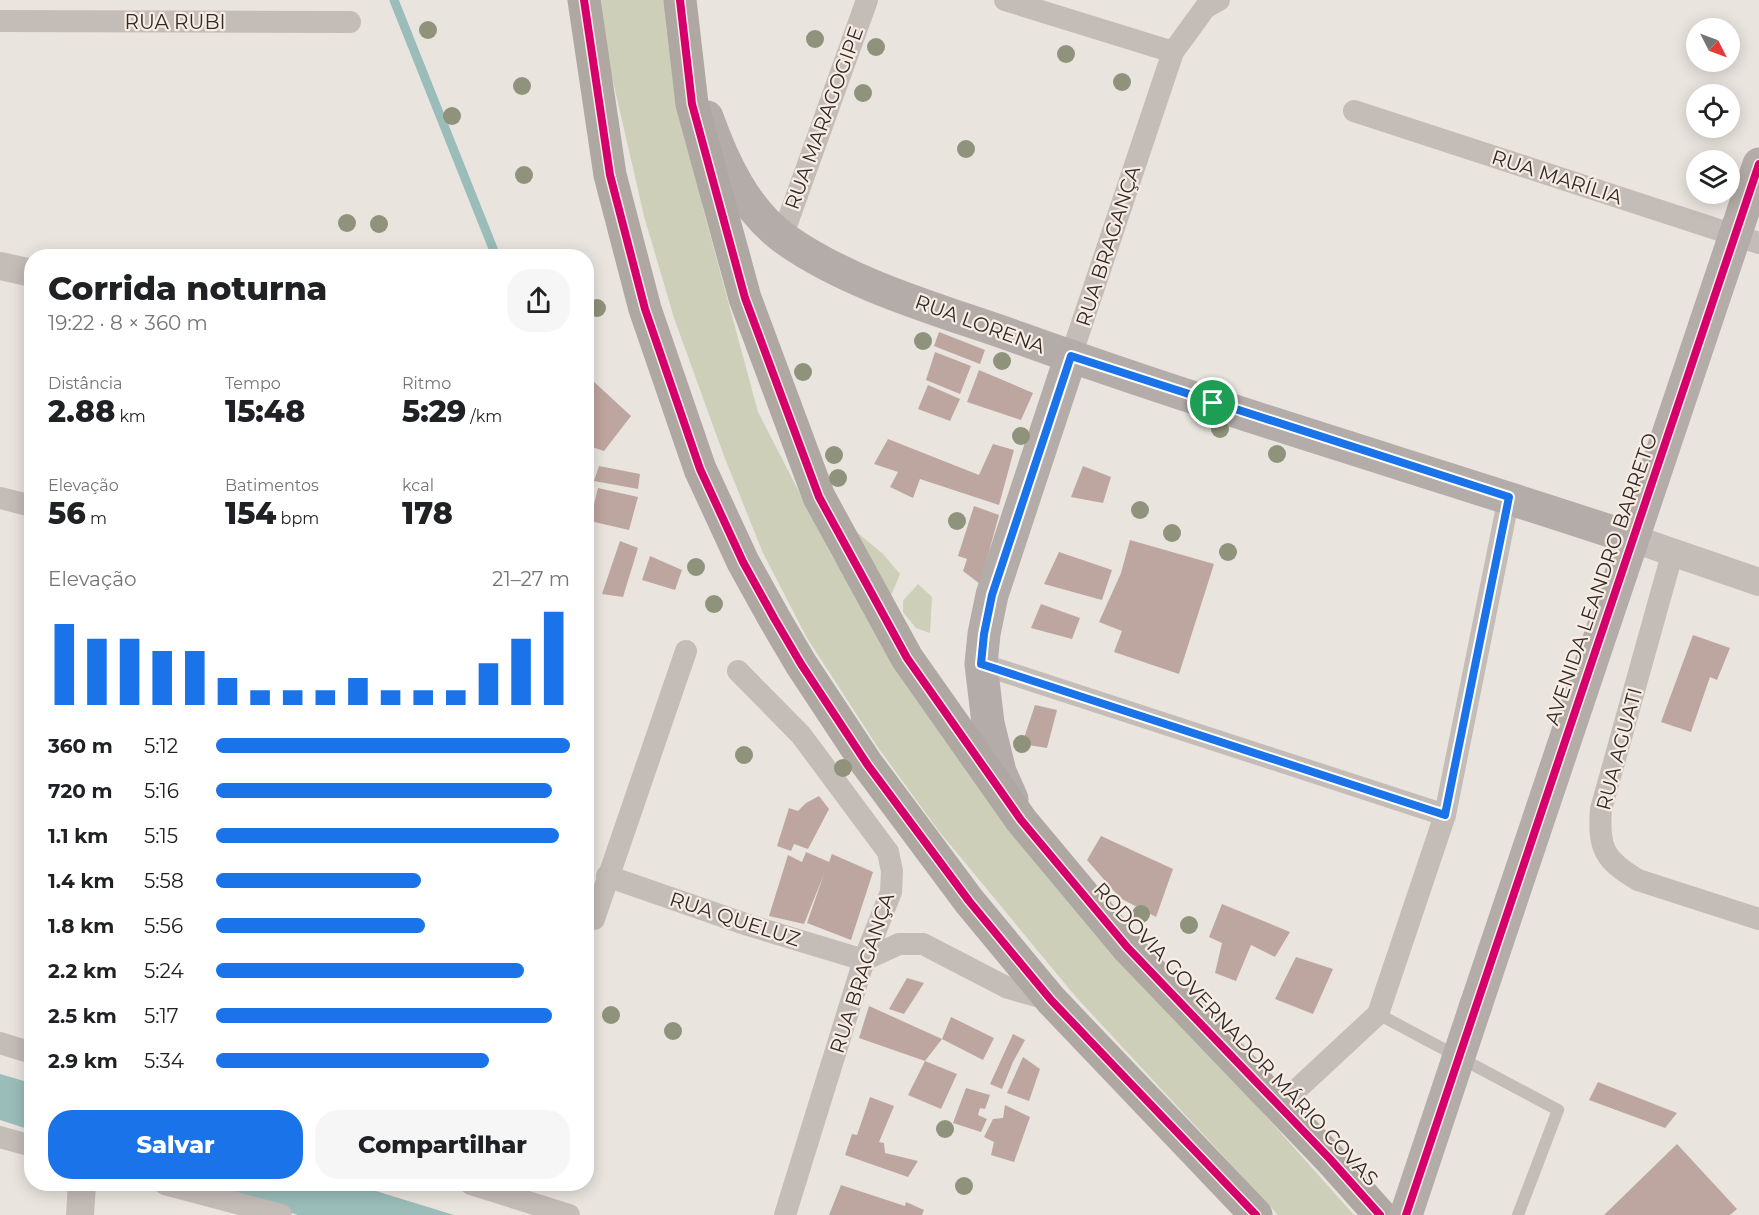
<!DOCTYPE html>
<html lang="pt">
<head>
<meta charset="utf-8">
<style>
	body { margin:0; font-family:Montserrat,sans-serif; background:#f6f6f6; color:#202124; height:100vh; display:flex; flex-direction:column; font-size:22px; white-space:nowrap }
	* { box-sizing:border-box; margin:0 }
	p { font-size:20px; color:#757577 }
	.icon { flex:none; width:33px; height:33px; fill:none; stroke:currentColor; stroke-width:2; stroke-linecap:round; stroke-linejoin:round }
	.map { position:relative; flex:1; overflow:hidden }
	.panel { position:absolute; left:24px; top:249px; width:570px; height:942px; display:flex; flex-direction:column; background:#fff; border-radius:24px; box-shadow:0 3px 15px #0003 }
	.panel>* { flex:none }
	.needle { width:39px; rotate:132deg }
	.fabs { position:absolute; left:1686px; top:18px; display:grid; gap:12px }
	.fabs a { display:grid; place-items:center; width:54px; height:54px; border-radius:50%; background:#fff; box-shadow:0 3px 15px #0003; font-size:30px }
	.pin { position:absolute; display:grid; place-items:center; width:51px; height:51px; color:#fff; margin:-26px; border:3px solid #fff; border-radius:50%; box-shadow:0 2px 6px #0007 }
	.round { display:grid; place-items:center; flex:none; width:63px; height:63px; border-radius:24px; background:#f6f6f6 }
	.overview { display:flex; align-items:center; justify-content:space-between; height:102px; padding:0 24px }
	h1 { font-size:33px; font-weight:800; line-height:45px }
	.stats { display:grid; grid-template-columns:repeat(3,1fr); gap:9px; height:102px; padding:6px 24px }
	.stats div { display:grid; align-content:center }
	.stats b { font-size:30px; font-weight:800 }
	.stats small { font-size:16px; font-weight:400 }
	.stats p { font-size:16px }
	.chart { height:168px; padding:12px 24px }
	.chart p { display:flex; justify-content:space-between }
	.chart svg { width:100%; height:108px; margin-top:6px; stroke:#1a73e8; stroke-width:6 }
	.button { display:flex; gap:12px; margin-top:auto; padding:12px 24px }
	.button a { flex:1; height:69px; border-radius:24px; background:#1a73e8; color:#fff; font-size:24px; font-weight:800; line-height:69px; text-align:center }
	.button a+a { background:#f6f6f6; color:#202124 }
	ul { padding:0 24px; list-style:none; font-size:20px }
	li { display:grid; grid-template-columns:96px 72px 1fr; align-items:center; height:45px }
	li i { height:15px; border-radius:8px; background:#1a73e8 }
	.map>svg:first-child { display:block }
	.green { fill:#cdcfb8 }
	.water { fill:#9abdba }
	.lines { fill:none; stroke-linecap:round; stroke-linejoin:round }
	.stream { stroke:#9abdba; stroke-width:9 }
	.building { fill:#bea6a0 }
	.service { stroke:#c4bcb7; stroke-width:12 }
	.minor { stroke:#c4bcb7; stroke-width:22 }
	.tertiary { stroke:#c4bcb7; stroke-width:28 }
	.secondary { stroke:#b4aca8; stroke-width:33 }
	.trunk { stroke:#aea7a2; stroke-width:33 }
	.secondary-bridge { stroke:#b4aca8; stroke-width:33 }
	.cycleway-casing { stroke:#f8ede4; stroke-width:11 }
	.cycleway { stroke:#d6006c; stroke-width:8 }
	.tree { fill:#90937b }
	.route-casing { stroke:#fff; stroke-width:12 }
	.route { stroke:#1a73e8; stroke-width:8 }
	.labels { text-anchor:middle; stroke-width:4.5; stroke-linejoin:round; paint-order:stroke }
	.street-label { font-size:20px; fill:#332926; stroke:#f8ede4 }
</style>
</head>
<body>
<div class="map">
<svg width="1759" height="1215" viewBox="0 0 1759 1215">
	<rect width="100%" height="100%" fill="#eae4de"/>
	<g class="green">
		<path d="M598,0H667L673,57L704,212L758,412L832,556L973,775L1125,958L1354,1215H1278L1076,997L938,830L877,746L807,638L763,553L724,456L674,318L644,216L610,68Z"/>
		<path d="M853,529L883,554L900,574L887,605Z"/>
		<path d="M918,584L932,597L930,633L916,628L903,612V601Z"/>
	</g>
	<g class="water">
		<path d="M0,1074L31,1083V1130L0,1120Z"/>
		<path d="M199,1184H353L454,1215H298Z"/>
	</g>
	<g class="lines">
		<path class="stream" d="M394,0L496,256"/>
	</g>
	<g class="building">
		<path d="M939,332L985,350L980,364L934,346Z"/>
		<path d="M935,352L971,366L960,394L926,380Z"/>
		<path d="M979,370L1033,393L1021,420L967,402Z"/>
		<path d="M592,380L631,416L604,451L586,445V393Z"/>
		<path d="M928,385L960,399L950,421L918,409Z"/>
		<path d="M888,439L979,475L993,444L1014,450L999,505L920,479L913,498L890,487L898,472L874,464Z"/>
		<path d="M599,466L640,474L638,489L594,481Z"/>
		<path d="M1083,466L1111,477L1103,503L1071,497Z"/>
		<path d="M598,488L638,497L629,530L590,521Z"/>
		<path d="M974,506L999,515L980,584L963,571L967,559L958,556Z"/>
		<path d="M1130,540L1214,564L1179,674L1114,652L1122,631L1099,622L1121,573Z"/>
		<path d="M620,541L638,548L623,597L602,594Z"/>
		<path d="M1059,552L1112,570L1102,600L1044,584Z"/>
		<path d="M650,556L682,570L675,590L642,580Z"/>
		<path d="M1041,604L1080,618L1072,639L1031,628Z"/>
		<path d="M1693,635L1730,648L1717,680L1710,677L1691,732L1661,722Z"/>
		<path d="M1035,705L1057,710L1047,748L1022,744Z"/>
		<path d="M819,796L829,809L808,849L794,844L791,851L777,846L789,808L798,811L806,803Z"/>
		<path d="M1101,836L1173,869L1156,917L1120,898L1087,860Z"/>
		<path d="M806,852L829,862L832,854L873,872L851,940L807,923L824,874L804,924L769,916L788,855L802,862Z"/>
		<path d="M1222,904L1290,932L1275,957L1251,945L1236,981L1215,973L1222,943L1209,937Z"/>
		<path d="M1296,957L1333,969L1313,1014L1275,999Z"/>
		<path d="M907,978L924,983L904,1014L889,1009Z"/>
		<path d="M869,1006L942,1039L951,1017L994,1038L983,1060L942,1039L925,1061L859,1038Z"/>
		<path d="M1013,1034L1025,1040L1013,1062L1002,1089L990,1084Z"/>
		<path d="M1023,1057L1040,1069L1029,1101L1007,1093Z"/>
		<path d="M925,1061L957,1074L941,1109L908,1095Z"/>
		<path d="M1598,1082L1677,1113L1665,1128L1589,1100Z"/>
		<path d="M966,1088L990,1095L985,1109L980,1108L978,1115L987,1119L981,1132L953,1123Z"/>
		<path d="M870,1097L894,1106L879,1142L884,1143L885,1153L918,1161L908,1177L845,1155L852,1134L857,1135Z"/>
		<path d="M1005,1105L1030,1117L1014,1162L991,1155L994,1142L984,1137L993,1119L1003,1118Z"/>
		<path d="M1677,1144L1737,1209L1730,1215H1604Z"/>
		<path d="M841,1185L905,1206L906,1202L924,1210L922,1215H829Z"/>
	</g>
	<g class="lines">
		<path class="service" d="M1378,1014L1558,1110L1518,1215"/>
		<g class="minor">
			<path d="M1005,0L1173,52"/>
			<path d="M0,21L350,22"/>
			<path d="M1354,111L1759,243"/>
			<path d="M782,237L867,0"/>
			<path d="M1071,356L1173,52L1205,8L1219,0"/>
			<path d="M0,498L32,506"/>
			<path d="M1673,551L1601,809C1598,848 1604,860 1638,880L1759,919"/>
			<path d="M981,664L1445,815"/>
			<path d="M738,671L801,735L888,852L892,871L891,892L864,960L785,1215"/>
			<path d="M607,876L748,925L864,960"/>
			<path d="M594,919L686,651"/>
			<path d="M864,960L899,944H923L1008,988L1051,1000"/>
			<path d="M0,1043L32,1053"/>
			<path d="M1279,1106L1378,1014L1445,815L1509,497"/>
			<path d="M0,1137L32,1146"/>
			<path d="M165,1184L281,1215"/>
			<path d="M471,1184L569,1215"/>
		</g>
		<g class="tertiary">
			<path d="M0,266L32,273"/>
			<path d="M1631,538L1759,582"/>
			<path d="M80,1215L82,1184"/>
		</g>
		<g class="secondary">
			<path d="M707,117C723,162 745,210 785,239C853,287 944,311 1022,339C1223,411 1429,471 1631,538"/>
			<path d="M1012,799L1000,772L988,723L981,664L984,634L992,595L1071,356"/>
			<path d="M1476,1005L1759,164"/>
		</g>
		<g class="trunk">
			<path d="M584,0L610,175L645,309L700,469L743,562L774,618L801,664L867,764L969,901L1051,1000L1256,1215"/>
			<path d="M680,0L692,104L745,298L819,497L907,658L1021,820L1127,947L1330,1159L1380,1215"/>
		</g>
		<path class="secondary-bridge" d="M1406,1215L1476,1005"/>
		<g class="cycleway-casing">
			<g id="cycleway">
				<path d="M584,0L610,175L645,309L700,469L743,562L774,618L801,664L867,764L969,901L1051,1000L1256,1215"/>
				<path d="M680,0L692,104L745,298L819,497L907,658L1021,820L1127,947L1330,1159L1380,1215"/>
				<path d="M1406,1215L1759,164"/>
			</g>
		</g>
		<use href="#cycleway" class="cycleway"/>
	</g>
	<g class="tree">
		<circle cx="428" cy="30" r="9"/>
		<circle cx="815" cy="39" r="9"/>
		<circle cx="876" cy="47" r="9"/>
		<circle cx="1066" cy="54" r="9"/>
		<circle cx="1122" cy="82" r="9"/>
		<circle cx="522" cy="86" r="9"/>
		<circle cx="863" cy="93" r="9"/>
		<circle cx="452" cy="116" r="9"/>
		<circle cx="966" cy="149" r="9"/>
		<circle cx="524" cy="175" r="9"/>
		<circle cx="347" cy="223" r="9"/>
		<circle cx="379" cy="224" r="9"/>
		<circle cx="597" cy="308" r="9"/>
		<circle cx="923" cy="341" r="9"/>
		<circle cx="1002" cy="361" r="9"/>
		<circle cx="803" cy="372" r="9"/>
		<circle cx="1220" cy="429" r="9"/>
		<circle cx="1021" cy="436" r="9"/>
		<circle cx="1277" cy="454" r="9"/>
		<circle cx="834" cy="455" r="9"/>
		<circle cx="838" cy="478" r="9"/>
		<circle cx="1140" cy="510" r="9"/>
		<circle cx="957" cy="521" r="9"/>
		<circle cx="1172" cy="533" r="9"/>
		<circle cx="1228" cy="552" r="9"/>
		<circle cx="696" cy="567" r="9"/>
		<circle cx="714" cy="604" r="9"/>
		<circle cx="1022" cy="744" r="9"/>
		<circle cx="744" cy="755" r="9"/>
		<circle cx="843" cy="768" r="9"/>
		<circle cx="1141" cy="914" r="9"/>
		<circle cx="1189" cy="925" r="9"/>
		<circle cx="611" cy="1015" r="9"/>
		<circle cx="673" cy="1031" r="9"/>
		<circle cx="945" cy="1129" r="9"/>
		<circle cx="964" cy="1186" r="9"/>
	</g>
	<g class="lines">
		<g class="route-casing">
			<path id="route" d="M1071,356L1509,497L1445,815L981,664L984,634L992,595Z"/>
		</g>
		<use href="#route" class="route"/>
	</g>
	<g class="labels">
		<g class="street-label">
			<text x="175" y="29">RUA RUBI</text>
			<text transform="translate(824 118) rotate(-70)" y="7">RUA MARAGOGIPE</text>
			<text transform="translate(1557 177) rotate(18)" y="7">RUA MARÍLIA</text>
			<text transform="translate(1108 246) rotate(-72)" y="7">RUA BRAGANÇA</text>
			<text transform="translate(980 324) rotate(20)" y="7">RUA LORENA</text>
			<text transform="translate(1601 579) rotate(-71)" y="7">AVENIDA LEANDRO BARRETO</text>
			<text transform="translate(1619 749) rotate(-75)" y="7">RUA AGUATI</text>
			<text transform="translate(735 919) rotate(18)" y="7">RUA QUELUZ</text>
			<text transform="translate(862 973) rotate(-72)" y="7">RUA BRAGANÇA</text>
			<text transform="translate(1236 1034) rotate(47)" y="7">RODOVIA GOVERNADOR MÁRIO COVAS</text>
		</g>
	</g>
</svg>
<div class="fabs">
<a><svg class="needle" viewBox="-14 -14 28 28"><path d="M0-13l5 13h-10z" fill="#e53935"/><path d="M0 13l5-13h-10z" fill="#757577"/></svg></a>
<a><svg class="icon" aria-label="locate" viewBox="0 0 24 24"><circle cx="12" cy="12" r="6"/><path d="M12 2v4M12 18v4M2 12h4M18 12h4"/></svg></a>
<a><svg class="icon" aria-label="layers" viewBox="0 0 24 24"><path d="M12 4l9 5-9 5-9-5zM3 14l9 5 9-5"/></svg></a>
</div>
<div class="pin" style="left:1213px;top:403px;background:#1e9e55"><svg class="icon" aria-label="arrive" viewBox="0 0 24 24"><path d="M6 21V4h12l-3 4 3 4H6"/></svg></div>
<section class="panel">
<div class="overview"><div><h1>Corrida noturna</h1><p>19:22 · 8 × 360 m</p></div><a class="round"><svg class="icon" aria-label="share" viewBox="0 0 24 24"><path d="M12 15V3M7 8l5-5 5 5M5 13v7h14v-7"/></svg></a></div>
<div class="stats">
<div><p>Distância</p><b>2.88<small> km</small></b></div>
<div><p>Tempo</p><b>15:48</b></div>
<div><p>Ritmo</p><b>5:29<small> /km</small></b></div>
</div>
<div class="stats">
<div><p>Elevação</p><b>56<small> m</small></b></div>
<div><p>Batimentos</p><b>154<small> bpm</small></b></div>
<div><p>kcal</p><b>178</b></div>
</div>
<div class="chart"><p><span>Elevação</span>21–27 m</p>
<svg viewBox="0 0 160 44" preserveAspectRatio="none"><path d="M5 44V11M15 44V17M25 44V17M35 44V22M45 44V22M55 44V33M65 44V38M75 44V38M85 44V38M95 44V33M105 44V38M115 44V38M125 44V38M135 44V27M145 44V17M155 44V6"/></svg>
</div>
<ul>
<li><b>360 m</b>5:12<i style="width:100%"></i></li>
<li><b>720 m</b>5:16<i style="width:95%"></i></li>
<li><b>1.1 km</b>5:15<i style="width:97%"></i></li>
<li><b>1.4 km</b>5:58<i style="width:58%"></i></li>
<li><b>1.8 km</b>5:56<i style="width:59%"></i></li>
<li><b>2.2 km</b>5:24<i style="width:87%"></i></li>
<li><b>2.5 km</b>5:17<i style="width:95%"></i></li>
<li><b>2.9 km</b>5:34<i style="width:77%"></i></li>
</ul>
<div class="button"><a>Salvar</a><a>Compartilhar</a></div>
</section>
</div>
</body>
</html>
